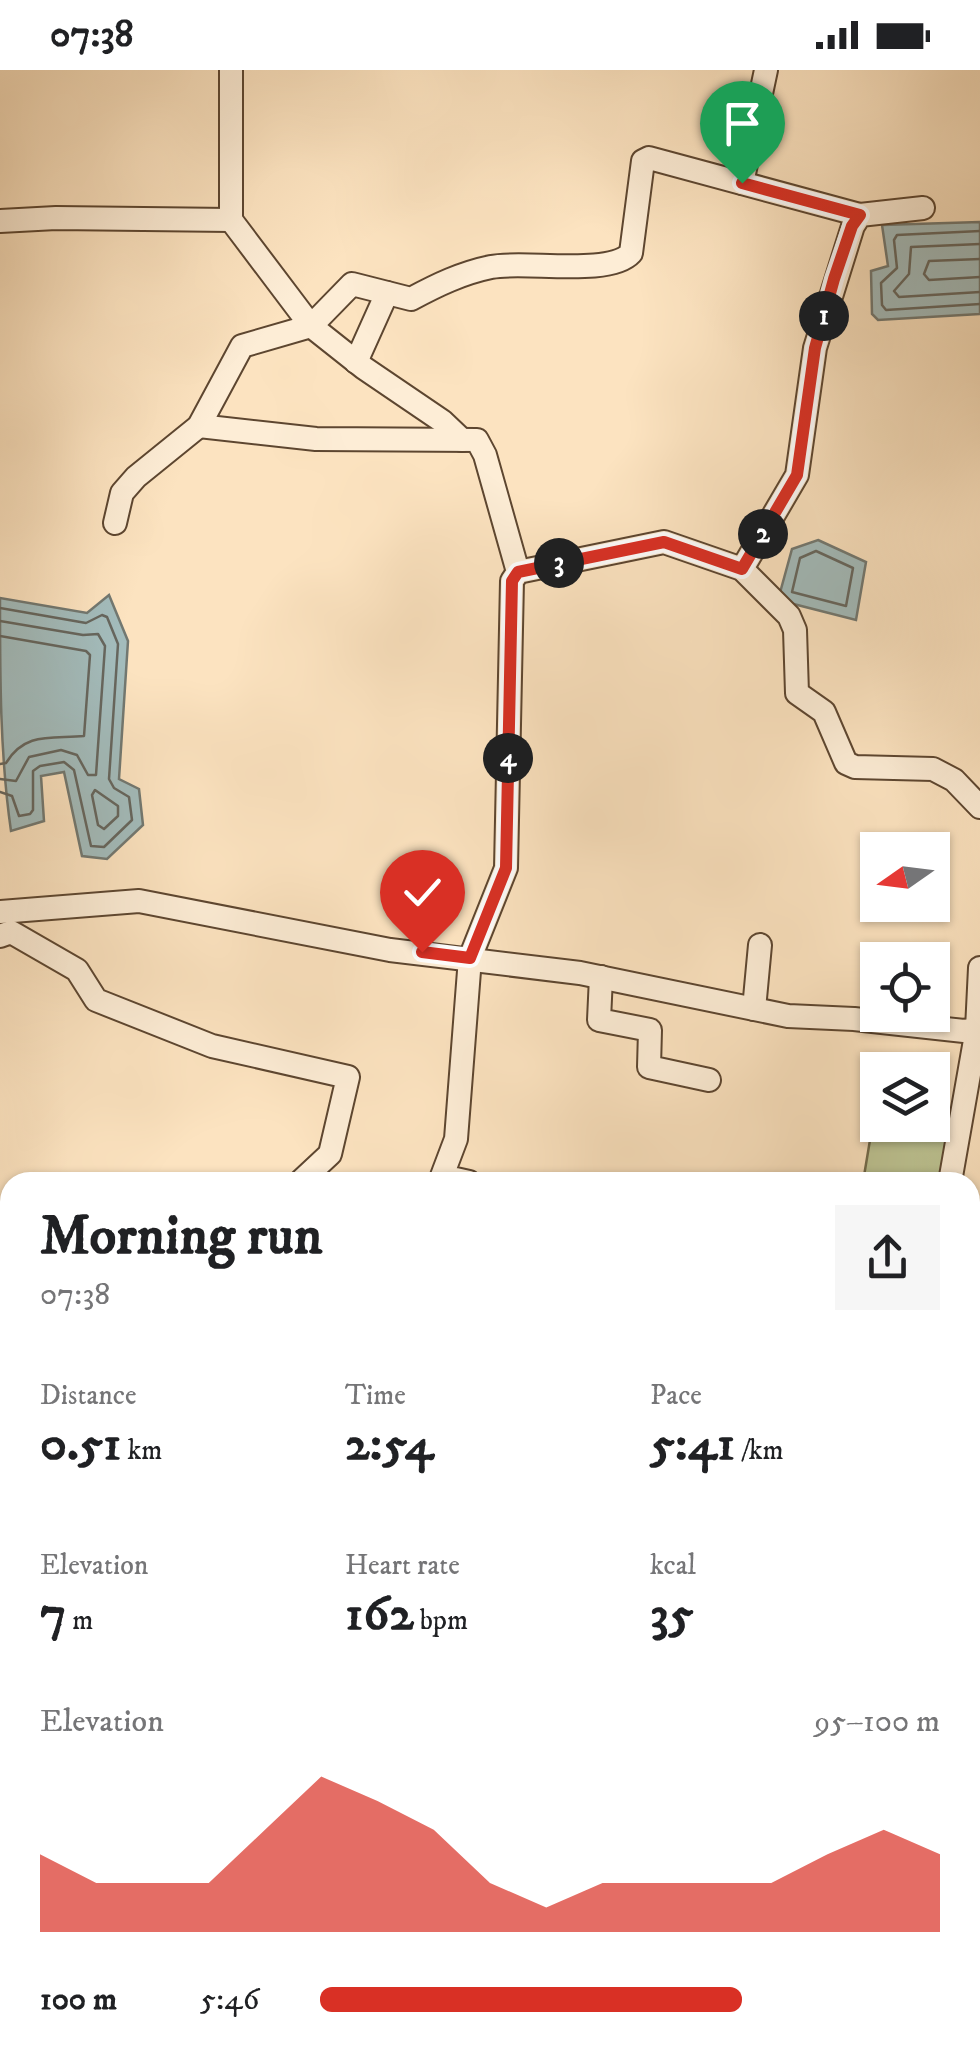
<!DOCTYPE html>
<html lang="en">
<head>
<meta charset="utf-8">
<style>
	body { margin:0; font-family:"IM FELL DW Pica",serif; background:#f6f6f6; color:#202124; height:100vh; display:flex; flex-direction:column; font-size:38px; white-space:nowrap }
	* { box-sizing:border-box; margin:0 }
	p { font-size:32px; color:#757577 }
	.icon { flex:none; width:55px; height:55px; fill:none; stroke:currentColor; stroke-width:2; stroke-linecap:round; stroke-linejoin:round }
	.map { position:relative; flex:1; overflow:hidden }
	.panel { position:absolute; left:0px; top:1102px; width:980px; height:888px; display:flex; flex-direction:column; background:#fff; border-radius:30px 30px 0 0; box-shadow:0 2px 8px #0004 }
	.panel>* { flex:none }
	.needle { width:65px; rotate:256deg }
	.tools { position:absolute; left:860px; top:762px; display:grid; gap:20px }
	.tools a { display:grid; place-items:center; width:90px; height:90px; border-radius:0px; background:#fff; box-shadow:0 2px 8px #0004; font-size:50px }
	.pin { position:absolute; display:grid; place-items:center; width:85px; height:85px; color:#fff; margin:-102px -42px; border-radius:50% 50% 50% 0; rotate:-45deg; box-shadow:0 0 10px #0007 }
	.pin .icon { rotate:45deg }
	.km { position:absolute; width:50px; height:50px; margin:-25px; border-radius:50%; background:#222; color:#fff; font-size:28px; line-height:50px; text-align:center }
	.round { display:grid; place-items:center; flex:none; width:105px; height:105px; border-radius:0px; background:#f6f6f6 }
	.head { display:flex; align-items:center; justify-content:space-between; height:170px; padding:0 40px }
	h1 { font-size:55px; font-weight:700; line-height:75px }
	.metrics { display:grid; grid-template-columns:repeat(3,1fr); gap:15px; height:170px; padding:10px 40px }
	.metrics div { display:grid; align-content:center }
	.metrics b { font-size:50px; font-weight:700 }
	.metrics small { font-size:28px; font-weight:400 }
	.metrics p { font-size:28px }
	.chart { height:280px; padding:20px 40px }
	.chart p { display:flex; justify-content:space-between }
	.chart svg { width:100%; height:180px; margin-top:10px; fill:#d93025; opacity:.7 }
	ul { padding:0 40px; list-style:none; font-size:32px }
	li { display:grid; grid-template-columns:160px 120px 1fr; align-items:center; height:75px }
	li i { height:25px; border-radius:12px; background:#d93025 }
	.status { display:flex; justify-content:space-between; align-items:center; height:70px; padding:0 50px; background:#fff; direction:ltr }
	.status svg { height:28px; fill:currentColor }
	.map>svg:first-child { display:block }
	.green { fill:#bdc493; stroke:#726a4a; stroke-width:2.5 }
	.water { fill:#a3bcbc; stroke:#727871; stroke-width:2.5 }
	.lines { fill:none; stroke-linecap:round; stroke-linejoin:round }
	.shore { stroke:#66665e; stroke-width:2.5 }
	.river { stroke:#a3bcbc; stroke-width:28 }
	.minor-casing { stroke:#5d4630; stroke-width:26 }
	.minor { stroke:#fdedd6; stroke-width:22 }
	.route-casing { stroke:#fff; stroke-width:20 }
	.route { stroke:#d93025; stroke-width:12 }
</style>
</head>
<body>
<div class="status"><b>07:38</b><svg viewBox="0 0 49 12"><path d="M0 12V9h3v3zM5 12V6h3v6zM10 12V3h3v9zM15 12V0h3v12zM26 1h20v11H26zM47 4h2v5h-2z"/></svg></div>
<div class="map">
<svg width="980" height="1989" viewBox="0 0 980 1989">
	<rect width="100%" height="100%" fill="#fce3c0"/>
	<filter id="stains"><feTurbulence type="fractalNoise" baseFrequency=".002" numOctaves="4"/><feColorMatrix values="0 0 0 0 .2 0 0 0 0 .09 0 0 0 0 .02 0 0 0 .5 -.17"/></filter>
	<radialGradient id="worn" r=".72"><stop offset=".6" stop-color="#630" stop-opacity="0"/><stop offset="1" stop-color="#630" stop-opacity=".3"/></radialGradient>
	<path class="green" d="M875,1040L877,1041L878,1055H915L959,1071L952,1112H863Z"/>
	<g class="water">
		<path d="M980,152V244L878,250L872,244L871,201L888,196L882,155Z"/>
		<path d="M818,470L866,492L856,550L778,530L792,479Z"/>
		<path d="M109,525L128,571L119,709L139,719L143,755L107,789L82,786L64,702L41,706L44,751L11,761C0,685 0,606 0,528L87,543Z"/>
	</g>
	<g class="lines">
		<g class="shore">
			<path d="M980,161L897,165L894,170L897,198L881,213L882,235L886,240L980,234"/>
			<path d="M980,174L911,177L909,204L894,221L899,227L980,222"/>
			<path d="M980,189L929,191L924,204L929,210L980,207"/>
			<path d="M816,481L853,498L846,536L792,522L800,488Z"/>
			<path d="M0,538L86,553L102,545L107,547L118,574L109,709L114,718L129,727L132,750L104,777L91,776L74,700L64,692L40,696L33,701V740L30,744L19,746L12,726L0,722"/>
			<path d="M0,551L83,565L98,564L105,576L96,705H88L77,685L61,680L29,687L16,711L0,709"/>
			<path d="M0,566L86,581L90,585L84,666C53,669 25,661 6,693L0,694"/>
			<path d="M95,720L118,736V746L104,759L98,755L92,725Z"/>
		</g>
		<g class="river">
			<path d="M0,1284L10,1285"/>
			<path d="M258,1989L273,1980"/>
		</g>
		<g class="minor-casing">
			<g id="minor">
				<path d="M231,0V150L311,256L364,298L442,351L462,370"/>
				<path d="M742,113L766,0"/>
				<path d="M0,151L56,148L231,150"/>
				<path d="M356,292L387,223"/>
				<path d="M199,356L316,369L477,370L485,385L518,502"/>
				<path d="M115,453L122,423L136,407L199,356L242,276L311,256L352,214L411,229C437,215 462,203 491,197C523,190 609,207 631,183L643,91L649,88L860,145"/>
				<path d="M742,499L797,405L815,278L853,156L860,145L923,138"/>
				<path d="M0,842L139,831L390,880L580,903L788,946L854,949L964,961L980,959"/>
				<path d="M0,866L11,862L77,900L96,930L212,976L348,1007L330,1084L300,1112"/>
				<path d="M601,907L599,950L650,960L649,997L709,1010"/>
				<path d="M754,939L760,875"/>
				<path d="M469,1112L442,1106L456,1069L470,888L506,798L512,511L518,502L664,472L742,499L789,546L795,560L797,623L824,642L846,693L855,697L933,699L954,710L980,737"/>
				<path d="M950,1112L977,959L980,898"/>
				<path d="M0,1298H10"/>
				<path d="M970,1348L980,1349"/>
				<path d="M970,1638L980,1639"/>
				<path d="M0,1811L10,1813"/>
				<path d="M882,1980L896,1989"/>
				<path d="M169,1989L177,1980"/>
				<path d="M656,1989L660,1980"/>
			</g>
		</g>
		<use href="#minor" class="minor"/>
	</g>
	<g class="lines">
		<g class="route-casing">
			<path id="route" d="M422,882L470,888L506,798L512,511L518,502L664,472L742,499L797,405L815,278L834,209L852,156L860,145L742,113"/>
		</g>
		<use href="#route" class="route"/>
	</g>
	<rect width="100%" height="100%" filter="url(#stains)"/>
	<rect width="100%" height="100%" fill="url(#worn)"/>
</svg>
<div class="tools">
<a><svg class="needle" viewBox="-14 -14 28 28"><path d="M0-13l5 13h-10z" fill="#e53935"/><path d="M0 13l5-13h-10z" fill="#757577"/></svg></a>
<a><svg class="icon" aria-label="locate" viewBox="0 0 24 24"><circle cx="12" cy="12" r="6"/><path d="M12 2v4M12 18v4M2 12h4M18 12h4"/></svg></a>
<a><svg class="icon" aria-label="layers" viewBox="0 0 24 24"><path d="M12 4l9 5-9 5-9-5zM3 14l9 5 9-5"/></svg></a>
</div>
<div class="pin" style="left:742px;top:113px;background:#1e9e55"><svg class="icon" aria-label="arrive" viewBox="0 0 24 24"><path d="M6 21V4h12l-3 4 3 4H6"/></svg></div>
<div class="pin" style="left:422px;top:882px;background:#d93025"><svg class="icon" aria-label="check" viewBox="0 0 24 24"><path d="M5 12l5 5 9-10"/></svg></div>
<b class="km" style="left:824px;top:246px">1</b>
<b class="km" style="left:763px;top:464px">2</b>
<b class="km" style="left:559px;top:493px">3</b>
<b class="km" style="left:508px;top:688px">4</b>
<section class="panel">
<div class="head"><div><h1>Morning run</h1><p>07:38</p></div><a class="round"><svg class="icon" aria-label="share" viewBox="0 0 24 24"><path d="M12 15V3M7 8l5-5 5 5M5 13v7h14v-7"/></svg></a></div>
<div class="metrics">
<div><p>Distance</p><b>0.51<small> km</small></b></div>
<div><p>Time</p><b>2:54</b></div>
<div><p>Pace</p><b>5:41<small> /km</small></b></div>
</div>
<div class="metrics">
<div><p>Elevation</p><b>7<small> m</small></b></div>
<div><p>Heart rate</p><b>162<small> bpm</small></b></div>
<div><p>kcal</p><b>35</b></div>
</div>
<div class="chart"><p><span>Elevation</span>95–100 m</p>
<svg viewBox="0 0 160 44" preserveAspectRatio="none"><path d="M0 44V25L10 32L20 32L30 32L40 19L50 6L60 12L70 19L80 32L90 38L100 32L110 32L120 32L130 32L140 25L150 19L160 25V44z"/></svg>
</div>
<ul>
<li><b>100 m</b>5:46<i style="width:68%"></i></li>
</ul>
</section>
</div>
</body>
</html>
